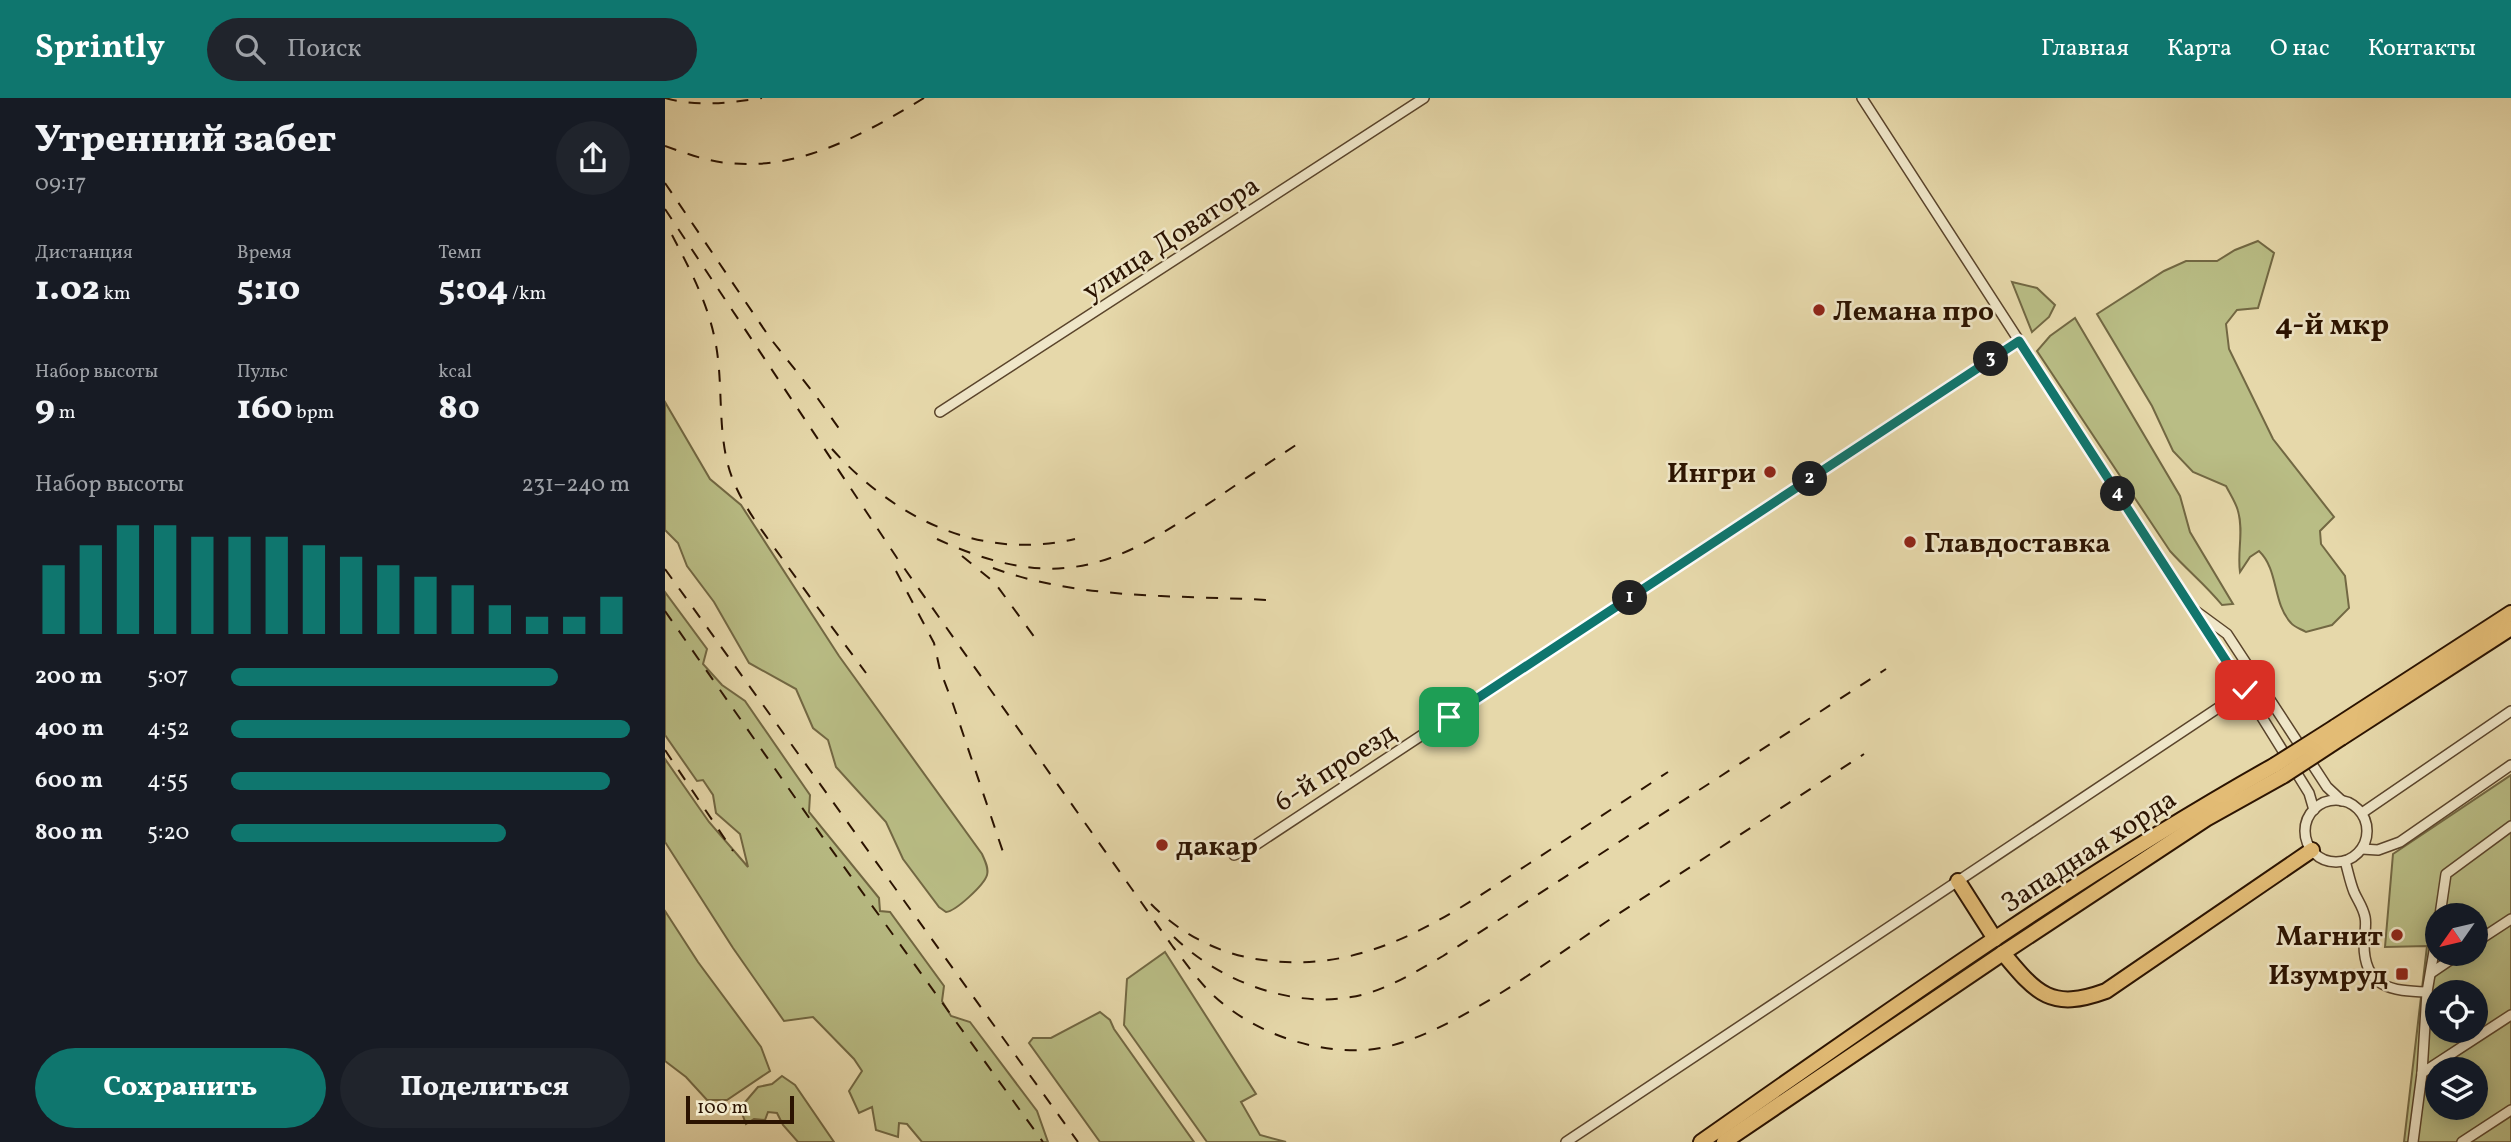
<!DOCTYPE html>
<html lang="ru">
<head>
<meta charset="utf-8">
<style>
	body { margin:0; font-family:Vollkorn,serif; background:#20242c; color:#f1f3f6; height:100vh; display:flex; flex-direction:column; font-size:26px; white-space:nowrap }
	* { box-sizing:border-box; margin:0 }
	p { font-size:23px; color:#9ea1a6 }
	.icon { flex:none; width:38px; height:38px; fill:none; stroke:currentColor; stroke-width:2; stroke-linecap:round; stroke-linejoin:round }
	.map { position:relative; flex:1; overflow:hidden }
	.sheet { display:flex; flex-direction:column; background:#171b24; width:665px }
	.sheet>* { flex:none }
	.needle { width:46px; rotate:236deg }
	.controls { position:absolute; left:1760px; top:805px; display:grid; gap:14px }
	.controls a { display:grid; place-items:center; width:63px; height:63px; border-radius:50%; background:#171b24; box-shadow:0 4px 18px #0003; font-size:35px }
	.scale { position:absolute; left:21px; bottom:18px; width:108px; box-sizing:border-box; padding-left:7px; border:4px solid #2b1301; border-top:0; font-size:19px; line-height:24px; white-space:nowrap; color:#2b1301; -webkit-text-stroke:5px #efe6c8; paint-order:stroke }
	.pin { position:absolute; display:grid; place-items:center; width:60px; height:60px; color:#fff; margin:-30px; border-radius:14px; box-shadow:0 4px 10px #0006 }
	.km { position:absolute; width:35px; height:35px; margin:-18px; border-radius:50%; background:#222; color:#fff; font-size:19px; line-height:35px; text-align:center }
	.round { display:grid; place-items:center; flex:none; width:74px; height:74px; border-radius:37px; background:#20242c }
	.head { display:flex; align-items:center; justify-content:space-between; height:119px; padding:0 35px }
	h1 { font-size:38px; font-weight:800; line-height:52px }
	.metrics { display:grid; grid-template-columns:repeat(3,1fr); gap:10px; height:119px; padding:7px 35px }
	.metrics div { display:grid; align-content:center }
	.metrics b { font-size:35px; font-weight:800 }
	.metrics small { font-size:19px; font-weight:400 }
	.metrics p { font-size:19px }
	.chart { height:196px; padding:14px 35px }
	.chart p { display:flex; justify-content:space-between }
	.chart svg { width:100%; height:126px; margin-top:7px; stroke:#0f766e; stroke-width:6 }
	.button { display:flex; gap:14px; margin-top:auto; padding:14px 35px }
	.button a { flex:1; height:80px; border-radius:42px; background:#0f766e; color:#fff; font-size:28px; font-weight:800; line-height:80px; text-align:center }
	.button a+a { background:#20242c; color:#f1f3f6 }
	ul { padding:0 35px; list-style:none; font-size:23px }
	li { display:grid; grid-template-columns:112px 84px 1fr; align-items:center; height:52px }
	li i { height:18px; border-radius:9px; background:#0f766e }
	header { display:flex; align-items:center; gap:42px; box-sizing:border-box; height:98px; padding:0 35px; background:#0f766e; color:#fff }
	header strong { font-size:33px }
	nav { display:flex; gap:38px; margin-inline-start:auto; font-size:24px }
	.search { width:490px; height:63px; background:#20242c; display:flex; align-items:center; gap:18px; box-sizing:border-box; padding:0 24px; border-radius:38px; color:#9ea1a6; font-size:26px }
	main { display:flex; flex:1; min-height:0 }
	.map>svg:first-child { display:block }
	.green { fill:#b9bd85; stroke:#726843; stroke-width:2; fill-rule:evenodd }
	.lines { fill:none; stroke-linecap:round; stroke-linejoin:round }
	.minor-casing { stroke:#5a442b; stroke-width:12 }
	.highway-casing { stroke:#2b1301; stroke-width:18 }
	.minor { stroke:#efe6c8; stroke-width:9 }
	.highway { stroke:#e3bc75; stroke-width:14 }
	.rail { stroke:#2b1301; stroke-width:2; stroke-dasharray:12 12; stroke-linecap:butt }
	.highway-bridge-casing { stroke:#2b1301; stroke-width:18; stroke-linecap:butt }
	.highway-bridge { stroke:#e3bc75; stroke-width:14 }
	.route-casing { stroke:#fff; stroke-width:14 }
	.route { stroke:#0f766e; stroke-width:9 }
	.poi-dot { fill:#8f2418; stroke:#efe6c8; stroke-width:2.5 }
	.labels { text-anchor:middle; stroke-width:5; stroke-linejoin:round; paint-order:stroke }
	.street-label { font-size:28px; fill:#2b1301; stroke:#efe6c8 }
	.poi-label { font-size:28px; font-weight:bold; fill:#2b1301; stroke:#efe6c8; text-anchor:start }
	.neighbourhood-label { font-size:30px; font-weight:bold; fill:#2b1301; stroke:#efe6c8 }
</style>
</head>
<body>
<header>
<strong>Sprintly</strong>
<div class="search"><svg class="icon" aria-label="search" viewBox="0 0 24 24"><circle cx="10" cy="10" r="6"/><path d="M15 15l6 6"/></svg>Поиск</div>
<nav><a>Главная</a><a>Карта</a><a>О нас</a><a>Контакты</a></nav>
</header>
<main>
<section class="sheet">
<div class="head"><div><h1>Утренний забег</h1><p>09:17</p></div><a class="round"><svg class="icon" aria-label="share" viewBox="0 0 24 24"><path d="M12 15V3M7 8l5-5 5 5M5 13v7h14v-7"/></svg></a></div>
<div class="metrics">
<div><p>Дистанция</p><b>1.02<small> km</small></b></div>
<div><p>Время</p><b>5:10</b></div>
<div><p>Темп</p><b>5:04<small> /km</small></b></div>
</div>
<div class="metrics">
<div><p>Набор высоты</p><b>9<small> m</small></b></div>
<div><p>Пульс</p><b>160<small> bpm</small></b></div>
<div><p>kcal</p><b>80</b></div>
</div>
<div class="chart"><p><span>Набор высоты</span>231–240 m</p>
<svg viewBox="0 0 160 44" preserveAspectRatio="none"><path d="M5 44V20M15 44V13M25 44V6M35 44V6M45 44V10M55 44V10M65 44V10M75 44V13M85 44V17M95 44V20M105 44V24M115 44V27M125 44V34M135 44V38M145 44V38M155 44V31"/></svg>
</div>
<ul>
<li><b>200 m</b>5:07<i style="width:82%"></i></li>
<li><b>400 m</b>4:52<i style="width:100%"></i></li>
<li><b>600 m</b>4:55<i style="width:95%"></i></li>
<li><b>800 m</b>5:20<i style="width:69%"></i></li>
</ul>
<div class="button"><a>Сохранить</a><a>Поделиться</a></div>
</section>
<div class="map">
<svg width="1846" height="1044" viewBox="0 0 1846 1044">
	<rect width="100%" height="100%" fill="#e6d8aa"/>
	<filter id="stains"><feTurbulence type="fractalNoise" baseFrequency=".00286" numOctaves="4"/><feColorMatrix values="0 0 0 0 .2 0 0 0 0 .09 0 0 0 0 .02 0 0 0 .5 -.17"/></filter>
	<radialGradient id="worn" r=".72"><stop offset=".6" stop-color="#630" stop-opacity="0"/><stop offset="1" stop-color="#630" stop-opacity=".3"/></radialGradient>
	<g class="green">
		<path d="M1593,143L1609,155L1593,210L1572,212L1561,226L1564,251L1608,341L1669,419L1655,433L1656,446L1680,478L1684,510L1667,527L1641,534C1636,531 1629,529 1626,525C1607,504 1614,472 1594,453L1585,459L1575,474C1572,454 1579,433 1573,413C1571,405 1565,396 1561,388L1528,374L1508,353L1487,308L1432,216L1499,173L1521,163H1552L1570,152Z"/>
		<path d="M1347,184L1372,190L1390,207L1384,219L1367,234Z"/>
		<path d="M1410,220L1515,398L1525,434L1568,506L1557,507C1541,487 1522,472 1505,453L1372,253L1385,238Z"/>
		<path d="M0,304L45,381L76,407L174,558L317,756C320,763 324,770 322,777C319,787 291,813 281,814L274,809L238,761L221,724L171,669L163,642L148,630L131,591L84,565L49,504L22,468L13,445L0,432Z"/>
		<path d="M0,494L42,551L38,566L57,587L80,603L145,697L144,714L214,800L215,813L225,814L279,888L277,903L286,918L305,924L372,1013L383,1044H257L242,1026L234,1025L233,1039L211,1032L207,1009L194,1015L184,993L197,973L189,961L148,919L119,923L68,850L0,744V661L44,724L83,769L75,736L51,715L48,697L38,682L32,683L0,637Z"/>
		<path d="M1846,677V1044H1739L1762,848L1720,849L1728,756ZM1773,817H1811V856H1773ZM1773,894H1811V933H1773ZM1773,971H1811V1010H1773Z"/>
		<path d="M0,813L33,864L96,949L105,973L62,1002H42L21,979L0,963Z"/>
		<path d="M500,854L591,996L576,1004L595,1037L621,1044H542L459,927L462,881Z"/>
		<path d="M435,914L445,922L449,931L529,1044H435L364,945L368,940H386Z"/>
		<path d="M117,978L130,987L169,1044H133L118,1027L112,1015L103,1014L100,1022L89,1021L81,1026L75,1010L93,989L107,986Z"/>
	</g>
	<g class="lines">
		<g class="minor-casing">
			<g id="minor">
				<path d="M1197,0L1580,592L1644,695L1649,712"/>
				<path d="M275,314L759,0"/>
				<path d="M1532,514L1562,536L1662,689L1677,703"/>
				<circle cx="1671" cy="733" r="31"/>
				<path d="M1697,715L1846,613"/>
				<path d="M1697,751L1713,752L1735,744L1846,667"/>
				<path d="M569,757L586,750L1354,243"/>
				<path d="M1680,763C1683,773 1685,784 1689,794C1693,803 1698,809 1700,819C1702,828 1699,836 1699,846C1699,890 1727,893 1762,894"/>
				<path d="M1775,817L1781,776L1846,728"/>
				<path d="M1811,844L1846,821"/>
				<path d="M1766,875L1794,856"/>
				<path d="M1757,975L1846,917"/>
				<path d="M901,1044L1580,592"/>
				<path d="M1748,1044L1757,975L1762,894L1773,830"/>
				<path d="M1797,1044L1846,1012"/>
			</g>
		</g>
		<g class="highway-casing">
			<g id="highway">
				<path d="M1670,629L1846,515"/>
				<path d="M1676,640L1846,530"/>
				<path d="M1293,783L1330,841"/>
				<path d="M1338,855C1372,896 1386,913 1441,893L1647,752"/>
				<path d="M1036,1044C1223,913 1411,779 1610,667"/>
				<path d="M1059,1044L1338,855L1541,721L1618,678"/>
			</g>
		</g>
		<use href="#minor" class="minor"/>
		<use href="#highway" class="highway"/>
		<g class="rail">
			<path d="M0,0C33,9 64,5 97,0"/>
			<path d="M0,48C20,55 41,63 63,65C135,73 199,36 259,0"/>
			<path d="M0,85L105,240L151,298L180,339"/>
			<path d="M0,111L232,460L508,849C521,865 533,883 549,898C588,934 647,955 700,952C772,948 880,865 941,824C1027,768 1113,712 1199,656"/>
			<path d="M7,137C28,177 48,215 53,261C57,296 54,333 63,367C72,401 96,431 116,459C144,498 172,536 201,575"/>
			<path d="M167,351C230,421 316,463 410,441"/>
			<path d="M272,441C311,459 356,474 400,470C457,465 503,432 549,402C578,382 608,362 637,343"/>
			<path d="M297,458L330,485L373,544"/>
			<path d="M328,470C415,502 511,497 602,502"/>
			<path d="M0,471L413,1044"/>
			<path d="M231,473L269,545L275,572L288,606L338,754"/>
			<path d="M0,513L161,744L378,1044"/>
			<path d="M0,652L68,753"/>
			<path d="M486,806C515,836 556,857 598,862C702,877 782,819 865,765C911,735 957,704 1003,674"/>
			<path d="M509,839C553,882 624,910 686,899C719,894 750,874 778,858L1221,571"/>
		</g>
		<g class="highway-bridge-casing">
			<g id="highway-bridge">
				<path d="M1610,667L1670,629"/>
				<path d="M1618,678L1676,640"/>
			</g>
		</g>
		<use href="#highway-bridge" class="highway-bridge"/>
	</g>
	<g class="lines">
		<g class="route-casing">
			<path id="route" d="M784,619L1354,243L1580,592"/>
		</g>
		<use href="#route" class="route"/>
	</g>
	<g class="poi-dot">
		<circle cx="1154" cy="212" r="7"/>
		<circle cx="1105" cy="374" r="7"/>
		<circle cx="1245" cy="444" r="7"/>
		<circle cx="497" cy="747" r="7"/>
		<circle cx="1732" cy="837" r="7"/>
		<rect x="1730" y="869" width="14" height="14" rx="3.5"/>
	</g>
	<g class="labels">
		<g class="street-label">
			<text transform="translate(505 139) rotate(-33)" y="10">улица Доватора</text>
			<text transform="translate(669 668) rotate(-33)" y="10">6-й проезд</text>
			<text transform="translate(1423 752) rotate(-33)" y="10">Западная хорда</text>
		</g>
		<g class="poi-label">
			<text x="1168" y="222">Лемана про</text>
			<text x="1091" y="384" text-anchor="end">Ингри</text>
			<text x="1259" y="454">Главдоставка</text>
			<text x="511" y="757">дакар</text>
			<text x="1718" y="847" text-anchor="end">Магнит</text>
			<text x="1723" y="886" text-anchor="end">Изумруд</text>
		</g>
		<g class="neighbourhood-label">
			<text x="1667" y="236">4-й мкр</text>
		</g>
	</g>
	<rect width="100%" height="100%" filter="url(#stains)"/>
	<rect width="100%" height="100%" fill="url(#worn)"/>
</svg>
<div class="controls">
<a><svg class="needle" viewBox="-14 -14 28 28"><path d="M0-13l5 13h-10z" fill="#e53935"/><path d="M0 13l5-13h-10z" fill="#9ea1a6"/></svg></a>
<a><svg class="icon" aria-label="locate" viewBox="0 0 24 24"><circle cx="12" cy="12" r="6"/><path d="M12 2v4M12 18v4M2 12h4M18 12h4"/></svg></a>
<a><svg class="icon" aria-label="layers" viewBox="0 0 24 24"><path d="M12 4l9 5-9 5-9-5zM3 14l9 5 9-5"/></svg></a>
</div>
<div class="scale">100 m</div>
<div class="pin" style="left:784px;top:619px;background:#1e9e55"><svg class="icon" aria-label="arrive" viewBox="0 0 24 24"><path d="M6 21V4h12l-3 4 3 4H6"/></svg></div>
<div class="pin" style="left:1580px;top:592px;background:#d93025"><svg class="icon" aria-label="check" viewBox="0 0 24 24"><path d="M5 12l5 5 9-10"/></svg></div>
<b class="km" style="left:965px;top:500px">1</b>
<b class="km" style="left:1145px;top:381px">2</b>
<b class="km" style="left:1326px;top:261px">3</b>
<b class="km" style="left:1453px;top:396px">4</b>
</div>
</main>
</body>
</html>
